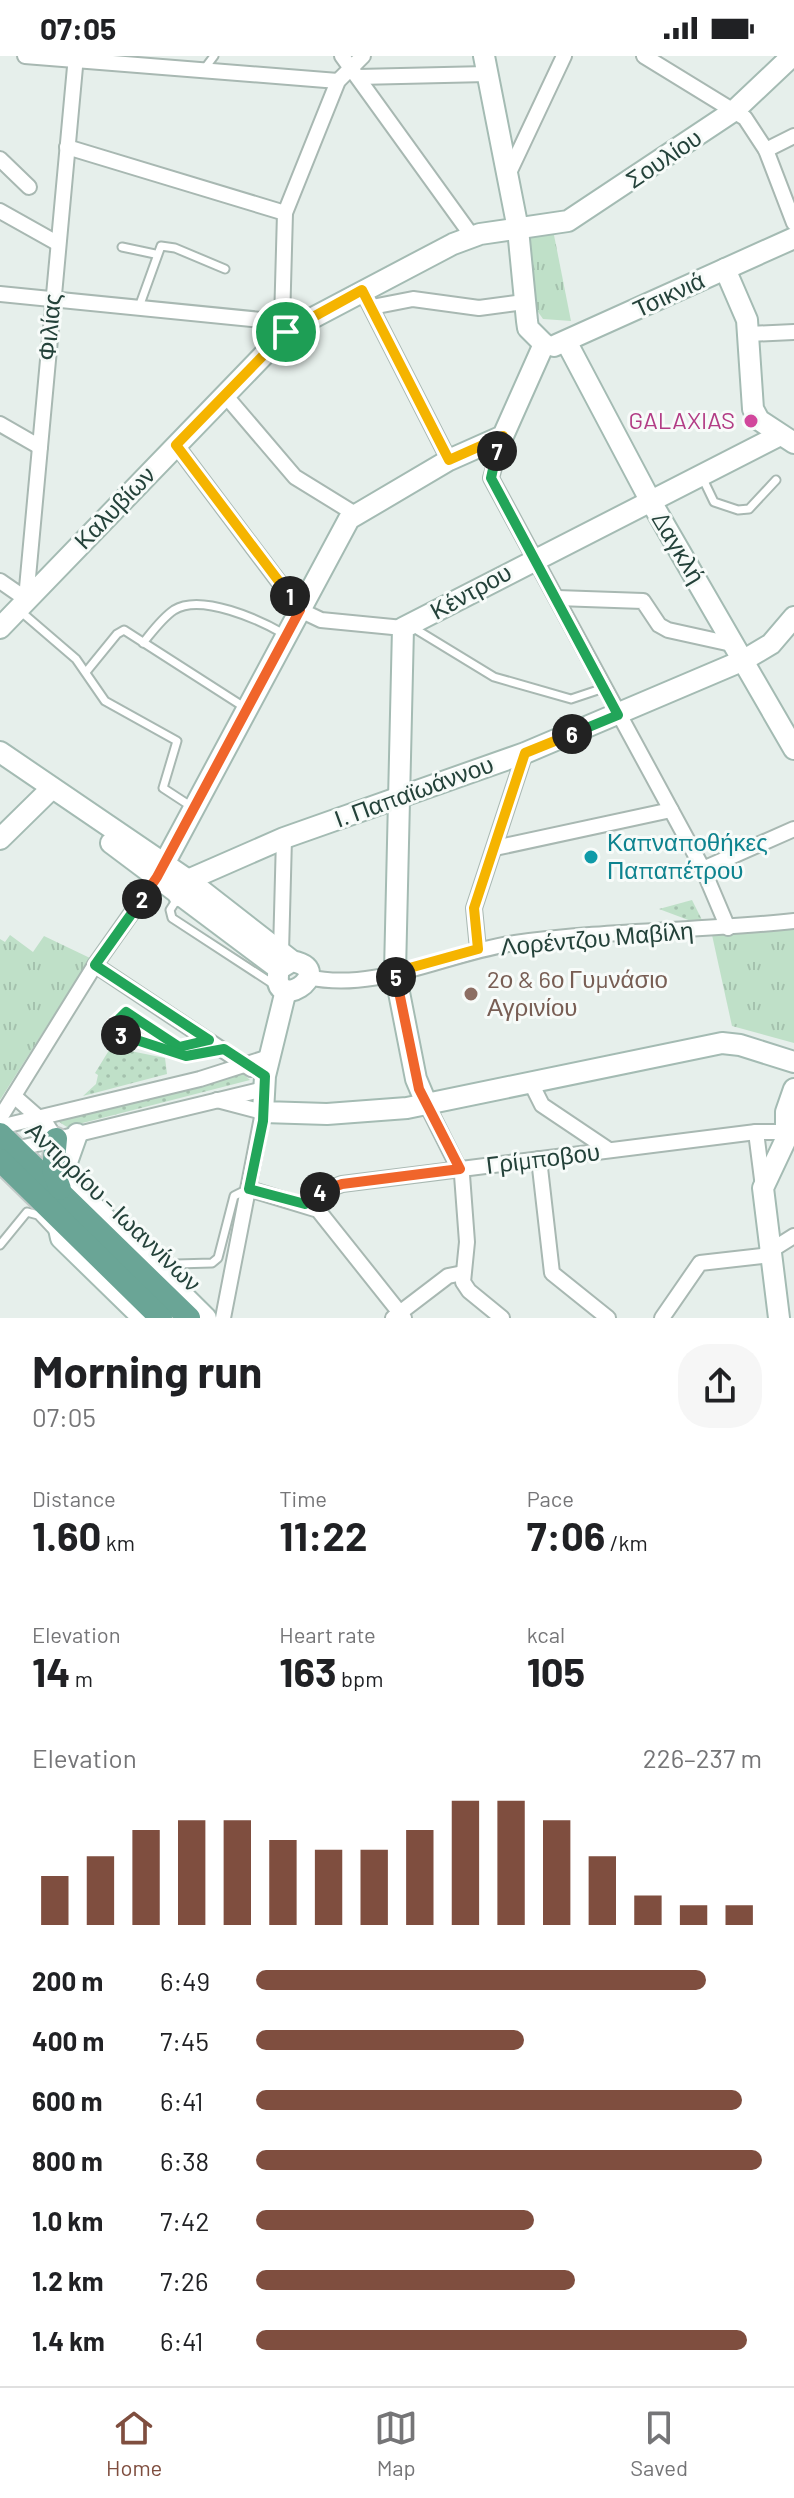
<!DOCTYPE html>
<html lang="en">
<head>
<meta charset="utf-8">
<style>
	body { margin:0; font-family:Barlow,sans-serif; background:#f6f6f6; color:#202124; height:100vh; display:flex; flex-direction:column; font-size:30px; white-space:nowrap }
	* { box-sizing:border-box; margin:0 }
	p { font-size:26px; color:#757577 }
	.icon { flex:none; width:44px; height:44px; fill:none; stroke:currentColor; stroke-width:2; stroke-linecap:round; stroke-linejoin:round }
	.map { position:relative; height:1262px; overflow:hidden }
	.side { display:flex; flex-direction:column; background:#fff; flex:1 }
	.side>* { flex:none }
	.pin { position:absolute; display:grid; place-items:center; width:68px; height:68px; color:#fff; margin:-34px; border:4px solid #fff; border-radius:50%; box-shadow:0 2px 8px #0007 }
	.km { position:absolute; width:40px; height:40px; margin:-20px; border-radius:50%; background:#222; color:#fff; font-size:22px; line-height:40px; text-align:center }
	.round { display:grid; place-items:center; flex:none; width:84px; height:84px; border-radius:32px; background:#f6f6f6 }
	.headline { display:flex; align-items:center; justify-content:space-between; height:136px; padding:0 32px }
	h1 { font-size:44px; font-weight:700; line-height:60px }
	.metrics { display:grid; grid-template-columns:repeat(3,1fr); gap:12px; height:136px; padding:8px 32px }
	.metrics div { display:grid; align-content:center }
	.metrics b { font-size:40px; font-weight:700 }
	.metrics small { font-size:22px; font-weight:400 }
	.metrics p { font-size:22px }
	.chart { height:224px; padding:16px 32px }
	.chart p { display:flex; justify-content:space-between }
	.chart svg { width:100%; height:144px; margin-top:8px; stroke:#7f4e3f; stroke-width:6 }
	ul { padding:0 32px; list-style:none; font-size:26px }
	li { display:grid; grid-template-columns:128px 96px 1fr; align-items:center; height:60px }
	li i { height:20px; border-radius:10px; background:#7f4e3f }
	.status { display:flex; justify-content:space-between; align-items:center; height:56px; padding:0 40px; background:#fff; direction:ltr }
	.status svg { height:22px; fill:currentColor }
	.menu { display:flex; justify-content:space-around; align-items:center; height:112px; border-top:2px solid #e0e0e0; background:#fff; font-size:22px; color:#757577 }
	.menu a { display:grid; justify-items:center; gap:4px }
	.menu .on { color:#7f4e3f }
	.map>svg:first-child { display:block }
	.grass { fill:url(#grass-dots) }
	.park { fill:url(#park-tufts) }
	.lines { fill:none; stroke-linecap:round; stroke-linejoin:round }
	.lane-casing { stroke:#a8b8b2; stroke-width:11 }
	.street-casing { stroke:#a8b8b2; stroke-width:18 }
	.secondary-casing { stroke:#a4bbb3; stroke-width:24 }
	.primary-casing { stroke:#c2cac8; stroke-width:26 }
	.lane { stroke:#fff; stroke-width:7 }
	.street { stroke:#fff; stroke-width:14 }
	.secondary { stroke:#fff; stroke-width:20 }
	.primary { stroke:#6aa596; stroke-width:22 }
	.split-1-casing { stroke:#fff; stroke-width:16 }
	.split-2-casing { stroke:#fff; stroke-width:16 }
	.split-3-casing { stroke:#fff; stroke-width:16 }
	.split-4-casing { stroke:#fff; stroke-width:16 }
	.split-5-casing { stroke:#fff; stroke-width:16 }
	.split-6-casing { stroke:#fff; stroke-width:16 }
	.split-7-casing { stroke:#fff; stroke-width:16 }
	.split-8-casing { stroke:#fff; stroke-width:16 }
	.split-1 { stroke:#f5b400; stroke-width:10 }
	.split-2 { stroke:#f0652b; stroke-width:10 }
	.split-3 { stroke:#22a559; stroke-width:10 }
	.split-4 { stroke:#22a559; stroke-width:10 }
	.split-5 { stroke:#f0652b; stroke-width:10 }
	.split-6 { stroke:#f5b400; stroke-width:10 }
	.split-7 { stroke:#22a559; stroke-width:10 }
	.split-8 { stroke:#f5b400; stroke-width:10 }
	.hotel-dot { fill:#d1479c; stroke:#f7fbf9; stroke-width:3 }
	.culture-dot { fill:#0f9aa8; stroke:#f7fbf9; stroke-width:3 }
	.education-dot { fill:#8d6e63; stroke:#f7fbf9; stroke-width:3 }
	.labels { text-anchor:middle; stroke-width:6; stroke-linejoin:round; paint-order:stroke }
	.street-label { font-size:24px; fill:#24423a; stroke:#f7fbf9 }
	.hotel-label { font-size:24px; fill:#b23c85; stroke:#f7fbf9; text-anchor:end }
	.culture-label { font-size:24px; fill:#0d838f; stroke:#f7fbf9; text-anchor:start }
	.education-label { font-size:24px; fill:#785e54; stroke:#f7fbf9; text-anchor:start }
</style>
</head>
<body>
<div class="status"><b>07:05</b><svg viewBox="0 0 49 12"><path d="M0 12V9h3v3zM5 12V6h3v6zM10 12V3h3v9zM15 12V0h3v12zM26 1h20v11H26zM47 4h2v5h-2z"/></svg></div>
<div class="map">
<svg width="794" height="1262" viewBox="0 0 794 1262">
	<defs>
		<pattern id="grass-dots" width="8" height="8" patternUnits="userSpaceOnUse" patternTransform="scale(2)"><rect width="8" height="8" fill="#bfe0c8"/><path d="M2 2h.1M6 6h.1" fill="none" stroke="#a4c1ad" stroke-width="1.8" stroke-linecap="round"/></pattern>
		<pattern id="park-tufts" width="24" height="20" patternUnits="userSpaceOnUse" patternTransform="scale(2)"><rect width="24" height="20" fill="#bfe0c8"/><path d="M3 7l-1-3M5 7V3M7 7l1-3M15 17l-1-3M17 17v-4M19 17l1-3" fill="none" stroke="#a4c1ad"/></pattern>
	</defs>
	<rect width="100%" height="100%" fill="#e6efeb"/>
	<g class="grass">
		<path d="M692,844L702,864L691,865L659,853Z"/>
		<path d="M111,991L165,1002L167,1018L83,1040L96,1028L98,1019L95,1017Z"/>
		<path d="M242,1017L250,1024L67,1071L56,1064Z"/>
	</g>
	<g class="park">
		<path d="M553,174L571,265L543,263L536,253L523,180Z"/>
		<path d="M794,871V987L732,970L712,879Z"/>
		<path d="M10,879L33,896L44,880L90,902L0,1044V883L5,886Z"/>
	</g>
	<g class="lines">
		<g class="lane-casing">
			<g id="lane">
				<path d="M205,12L214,0"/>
				<path d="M122,191L155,198"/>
				<path d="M139,251L161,190L175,192L225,213"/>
				<path d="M702,421L714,446L738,454L749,453L776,424"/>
				<path d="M19,554L76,603L105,645L177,685L163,732L192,751"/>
				<path d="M412,571L494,621L571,643L604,632"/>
				<path d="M143,587C152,576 162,562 174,554C201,537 260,564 284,578"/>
				<path d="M86,616L117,578L124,574L244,651"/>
				<path d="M179,840L170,854L172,862L270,926"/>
				<path d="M207,985L179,991L129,956L121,958L112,970L130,983L186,1000L221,994"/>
				<path d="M0,1189L27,1156L38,1159L54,1176"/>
				<path d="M154,1200L176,1208L212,1207L218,1202L234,1140L248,1133"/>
			</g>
		</g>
		<g class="street-casing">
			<g id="street">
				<path d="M25,0L338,25"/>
				<path d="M342,0L472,180"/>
				<path d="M644,0L745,62L766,94L794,167"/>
				<path d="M358,21L487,18"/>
				<path d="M67,91L285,157"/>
				<path d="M766,94L794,80"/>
				<path d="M0,103L29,131"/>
				<path d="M507,121L564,0"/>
				<path d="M0,155L57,187"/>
				<path d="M362,234L449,404"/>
				<path d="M0,238L282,266L286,276"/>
				<path d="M372,251L413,243L479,252L524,246"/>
				<path d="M282,266L285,157L338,25L363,0"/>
				<path d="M749,278L794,276"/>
				<path d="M225,339L295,421L355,458"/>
				<path d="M0,368L40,391"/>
				<path d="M503,380L491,422L703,813L728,872"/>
				<path d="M176,389L300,554L321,564L403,572"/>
				<path d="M0,525L26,543L76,0"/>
				<path d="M557,542L643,545L659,569L668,574L736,589"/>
				<path d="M495,792L671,754"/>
				<path d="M703,813L794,773"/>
				<path d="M478,893L474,852L525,697"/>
				<path d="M281,896L284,782"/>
				<path d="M95,909L251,1013"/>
				<path d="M308,921C376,937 448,896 515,887C607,874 702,875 794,865"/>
				<path d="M530,1025L542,1049L609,1094"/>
				<path d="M14,1040L47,1069L56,1083"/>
				<path d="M217,1044L263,1056L223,1262"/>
				<path d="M427,1049L462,1119L467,1186L463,1226L469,1235L502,1262"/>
				<path d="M0,1062L95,909L157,821"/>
				<path d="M0,1071L200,1023L269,1001"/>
				<path d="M756,1076L763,1131"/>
				<path d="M16,1093L264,1033"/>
				<path d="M539,1103L552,1217L608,1262"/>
				<path d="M249,1133L318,1154L404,1262"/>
				<path d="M305,1148L321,1136L342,1128L756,1076H786"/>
				<path d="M393,1262L448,1220L463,1217"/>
				<path d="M662,1262L700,1207L762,1200L794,1180"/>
			</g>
		</g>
		<g class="secondary-casing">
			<g id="secondary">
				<path d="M484,0L518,173L527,265L528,272L544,288"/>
				<path d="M725,213L747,264L753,353L759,364L794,387"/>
				<path d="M567,287L650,444L794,693"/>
				<path d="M554,290L794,182"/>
				<path d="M0,572L286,276L453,188L480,178L568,165L735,54L792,0"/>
				<path d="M0,696L188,824L292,905C341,915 268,962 279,913L292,905"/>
				<path d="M0,783L52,732"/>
				<path d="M111,787L279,913"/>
				<path d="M157,821L349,463L449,404L503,380L544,288"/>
				<path d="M179,840L188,824L284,782L525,697L744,604L771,588L794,561"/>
				<path d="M286,934L265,1020L263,1056L327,1058L407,1052L722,987L740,989L794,1006"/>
				<path d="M427,1049L416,1023L395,916L403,572L780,379"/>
				<path d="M786,1076V1056L794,1033"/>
				<path d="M77,1078L66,1109L70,1127L206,1262"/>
				<path d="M56,1159L61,1182L143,1262"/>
				<path d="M779,1262L763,1132L794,1066"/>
			</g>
		</g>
		<g class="primary-casing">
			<g id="primary">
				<path d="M0,1078L189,1262"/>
				<path d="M56,1083L53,1114L60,1133"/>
				<path d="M0,1104L161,1262"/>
			</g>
		</g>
		<use href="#lane" class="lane"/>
		<use href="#street" class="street"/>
		<use href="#secondary" class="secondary"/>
		<use href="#primary" class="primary"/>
	</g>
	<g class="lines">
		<g class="split-1-casing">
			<path id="split-1" d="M286,276L176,389L290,540"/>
		</g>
		<g class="split-2-casing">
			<path id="split-2" d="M142,843L157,821L300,554L290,540"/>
		</g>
		<g class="split-3-casing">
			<path id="split-3" d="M121,979L112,970L126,956L179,991L209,984L95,909L142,843"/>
		</g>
		<g class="split-4-casing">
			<path id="split-4" d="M121,979L186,1000L224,993L265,1020L263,1065L249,1133L305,1148L320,1136"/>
		</g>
		<g class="split-5-casing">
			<path id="split-5" d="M320,1136L342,1128L460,1113L419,1033L396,921"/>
		</g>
		<g class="split-6-casing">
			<path id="split-6" d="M396,921L395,916L478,893L474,852L525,697L572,678"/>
		</g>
		<g class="split-7-casing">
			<path id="split-7" d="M497,395L491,422L618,659L572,678"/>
		</g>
		<g class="split-8-casing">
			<path id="split-8" d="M286,276L362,234L449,404L503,380L497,395"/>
		</g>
		<use href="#split-1" class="split-1"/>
		<use href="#split-2" class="split-2"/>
		<use href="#split-3" class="split-3"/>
		<use href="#split-4" class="split-4"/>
		<use href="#split-5" class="split-5"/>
		<use href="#split-6" class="split-6"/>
		<use href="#split-7" class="split-7"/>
		<use href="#split-8" class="split-8"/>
	</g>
	<circle class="hotel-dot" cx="751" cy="365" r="8"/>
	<circle class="culture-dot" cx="591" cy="801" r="8"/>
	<circle class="education-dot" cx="471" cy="938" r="8"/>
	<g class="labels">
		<g class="street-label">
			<text transform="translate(664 103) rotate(-34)" y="8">Σουλίου</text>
			<text transform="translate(669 239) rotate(-25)" y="8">Τσικνιά</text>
			<text transform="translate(50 271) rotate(-85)" y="8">Φιλίας</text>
			<text transform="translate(115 452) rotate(-46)" y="8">Καλυβίων</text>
			<text transform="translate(678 492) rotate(59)" y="8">Δαγκλή</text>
			<text transform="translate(471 536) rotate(-29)" y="8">Κέντρου</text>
			<text transform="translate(414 736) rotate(-20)" y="8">Ι. Παπαϊωάννου</text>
			<text transform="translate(597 883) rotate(-5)" y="8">Λορέντζου Μαβίλη</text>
			<text transform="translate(543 1103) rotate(-7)" y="8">Γρίμποβου</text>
			<text transform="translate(113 1151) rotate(44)" y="8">Αντιρρίου - Ιωαννίνων</text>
		</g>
		<g class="hotel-label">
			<text x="735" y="373">GALAXIAS</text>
		</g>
		<g class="culture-label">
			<text x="607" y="795">Καπναποθήκες<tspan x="607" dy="28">Παπαπέτρου</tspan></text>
		</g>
		<g class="education-label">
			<text x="487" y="932">2ο &amp; 6ο Γυμνάσιο<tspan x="487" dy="28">Αγρινίου</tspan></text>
		</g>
	</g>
</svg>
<div class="pin" style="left:286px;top:276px;background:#1e9e55"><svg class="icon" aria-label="arrive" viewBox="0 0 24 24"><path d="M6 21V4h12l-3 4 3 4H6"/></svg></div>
<b class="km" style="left:290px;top:540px">1</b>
<b class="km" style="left:142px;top:843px">2</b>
<b class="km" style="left:121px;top:979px">3</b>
<b class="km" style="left:320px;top:1136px">4</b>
<b class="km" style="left:396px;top:921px">5</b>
<b class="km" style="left:572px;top:678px">6</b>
<b class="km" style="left:497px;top:395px">7</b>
</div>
<section class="side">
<div class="headline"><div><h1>Morning run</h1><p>07:05</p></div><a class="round"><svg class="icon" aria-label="share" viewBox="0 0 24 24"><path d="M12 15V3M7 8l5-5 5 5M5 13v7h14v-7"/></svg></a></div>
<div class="metrics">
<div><p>Distance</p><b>1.60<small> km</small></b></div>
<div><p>Time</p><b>11:22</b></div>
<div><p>Pace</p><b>7:06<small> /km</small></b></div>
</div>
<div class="metrics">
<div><p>Elevation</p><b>14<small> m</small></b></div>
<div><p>Heart rate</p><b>163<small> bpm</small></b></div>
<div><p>kcal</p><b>105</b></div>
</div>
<div class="chart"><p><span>Elevation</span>226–237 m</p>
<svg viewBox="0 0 160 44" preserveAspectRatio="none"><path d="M5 44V29M15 44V23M25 44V15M35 44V12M45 44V12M55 44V18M65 44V21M75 44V21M85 44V15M95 44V6M105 44V6M115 44V12M125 44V23M135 44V35M145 44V38M155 44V38"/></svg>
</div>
<ul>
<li><b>200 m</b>6:49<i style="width:89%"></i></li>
<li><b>400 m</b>7:45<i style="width:53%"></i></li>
<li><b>600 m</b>6:41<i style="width:96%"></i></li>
<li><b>800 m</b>6:38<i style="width:100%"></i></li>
<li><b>1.0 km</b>7:42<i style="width:55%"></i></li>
<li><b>1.2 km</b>7:26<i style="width:63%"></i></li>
<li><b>1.4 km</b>6:41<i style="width:97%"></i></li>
</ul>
</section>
<nav class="menu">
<a class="on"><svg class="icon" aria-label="home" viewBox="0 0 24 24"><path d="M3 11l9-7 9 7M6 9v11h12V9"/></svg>Home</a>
<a><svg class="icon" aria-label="map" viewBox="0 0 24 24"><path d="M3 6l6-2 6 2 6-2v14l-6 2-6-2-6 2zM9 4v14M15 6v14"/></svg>Map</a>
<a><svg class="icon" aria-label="saved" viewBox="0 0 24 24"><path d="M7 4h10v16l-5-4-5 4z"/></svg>Saved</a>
</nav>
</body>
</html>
